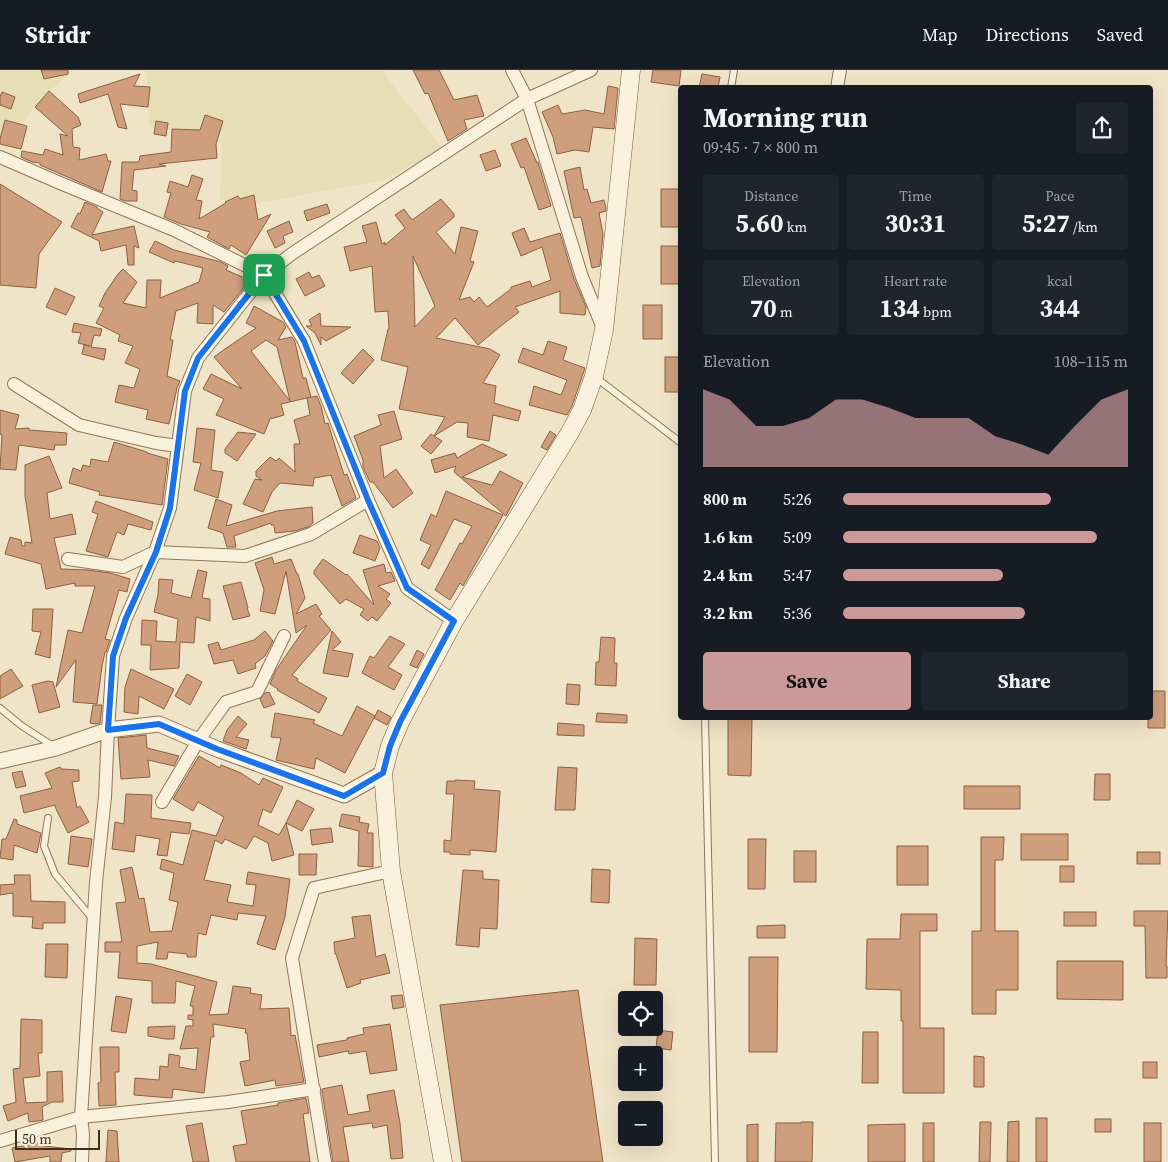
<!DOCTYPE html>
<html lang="en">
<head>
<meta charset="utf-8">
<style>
	body { margin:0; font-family:"Source Serif 4",serif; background:#20242c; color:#f1f3f6; height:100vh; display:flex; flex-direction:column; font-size:19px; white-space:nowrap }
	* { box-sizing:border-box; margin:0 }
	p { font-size:16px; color:#9ea1a6 }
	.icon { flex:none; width:28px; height:28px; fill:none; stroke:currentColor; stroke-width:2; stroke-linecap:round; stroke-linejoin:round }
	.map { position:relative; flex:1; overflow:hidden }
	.sheet { position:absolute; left:678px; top:15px; width:475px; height:635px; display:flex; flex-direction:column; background:#171b24; border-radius:5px; box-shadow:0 5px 20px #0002 }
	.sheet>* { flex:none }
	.tools { position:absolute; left:618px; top:921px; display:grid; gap:10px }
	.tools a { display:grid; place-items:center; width:45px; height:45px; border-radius:5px; background:#171b24; box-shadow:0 5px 20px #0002; font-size:25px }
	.scale { position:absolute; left:15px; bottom:12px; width:85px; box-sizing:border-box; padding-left:5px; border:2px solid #3d2e20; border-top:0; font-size:14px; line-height:18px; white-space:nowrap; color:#3d2e20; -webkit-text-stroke:4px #f7eed8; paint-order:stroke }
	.pin { position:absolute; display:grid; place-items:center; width:42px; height:42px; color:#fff; margin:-21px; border-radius:10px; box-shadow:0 2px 8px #0006 }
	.round { display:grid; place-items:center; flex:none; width:52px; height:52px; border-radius:5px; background:#20242c }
	.summary { display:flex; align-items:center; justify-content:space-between; height:85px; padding:0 25px }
	h1 { font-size:28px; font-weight:700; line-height:38px }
	.figures { display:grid; grid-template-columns:repeat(3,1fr); gap:8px; height:85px; padding:5px 25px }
	.figures div { display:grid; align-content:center; border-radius:5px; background:#20242c; text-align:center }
	.figures b { font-size:25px; font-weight:700 }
	.figures small { font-size:14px; font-weight:400 }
	.figures p { font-size:14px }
	.chart { height:140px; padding:10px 25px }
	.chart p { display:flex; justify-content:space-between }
	.chart svg { width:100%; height:90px; margin-top:5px; fill:#cc999b; opacity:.7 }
	.cta { display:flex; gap:10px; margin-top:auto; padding:10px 25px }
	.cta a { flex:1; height:58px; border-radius:5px; background:#cc999b; color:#111; font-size:20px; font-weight:700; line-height:58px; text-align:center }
	.cta a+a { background:#20242c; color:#f1f3f6 }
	ul { padding:0 25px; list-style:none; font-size:16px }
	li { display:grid; grid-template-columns:80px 60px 1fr; align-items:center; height:38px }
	li i { height:12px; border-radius:6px; background:#cc999b }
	header { display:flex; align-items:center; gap:30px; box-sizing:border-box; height:70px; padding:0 25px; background:#171b24; border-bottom:1px solid #363941 }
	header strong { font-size:24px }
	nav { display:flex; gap:28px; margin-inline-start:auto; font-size:18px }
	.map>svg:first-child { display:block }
	.farmland { fill:#e6deb5 }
	.building { fill:#cf9f7d; stroke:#8d5f41; fill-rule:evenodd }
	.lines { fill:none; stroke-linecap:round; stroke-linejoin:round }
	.service-casing { stroke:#8d765c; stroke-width:8 }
	.minor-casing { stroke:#8d765c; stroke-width:14 }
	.tertiary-casing { stroke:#8d765c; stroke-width:17 }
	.secondary-casing { stroke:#6f573f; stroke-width:19 }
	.service { stroke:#faf1dc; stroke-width:6 }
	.minor { stroke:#faf1dc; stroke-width:12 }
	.tertiary { stroke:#faf1dc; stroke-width:15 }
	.secondary { stroke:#faf1dc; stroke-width:18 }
	.route-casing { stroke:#fff; stroke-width:10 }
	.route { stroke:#1a73e8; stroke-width:6 }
</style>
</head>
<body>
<header>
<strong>Stridr</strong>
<nav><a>Map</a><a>Directions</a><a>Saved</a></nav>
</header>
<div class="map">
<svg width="1168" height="1092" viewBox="0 0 1168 1092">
	<rect width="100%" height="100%" fill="#f0e4c8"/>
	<g class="farmland">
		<path d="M0,0H74L38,31L6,79L0,72Z"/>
		<path d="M142,0H384L388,9L443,79L384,110L253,134L220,129L222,73L149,55L147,3Z"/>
	</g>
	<g class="building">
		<path d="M41,0H68V4L44,9Z"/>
		<path d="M413,0H439L454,30L477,25L484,46L464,50L467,59L448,71L428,23L425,24Z"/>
		<path d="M653,0H681L679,16L651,12Z"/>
		<path d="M140,4L134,16L150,17L148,37L120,34L127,59L118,57L108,24L80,33L78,24Z"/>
		<path d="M702,4L720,7L718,18H699Z"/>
		<path d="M608,16L618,18L614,59L593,57L589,82L575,80L557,84L553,67L542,42L558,35L562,44L585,40L604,44Z"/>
		<path d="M49,21L78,47L81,55L72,59L73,77L80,78L79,90L106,84L108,91H111L102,122L40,95V93L32,92L21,87L22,81L43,85L45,79L63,85L60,64L68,66L35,37Z"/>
		<path d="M2,22L15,27L11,39L0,35V27Z"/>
		<path d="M205,45L223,51L216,74L217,88L159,94L166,96L134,100L132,120L137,121V131H125L120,129L122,92H139L140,86L171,82L172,59L200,60Z"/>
		<path d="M5,50L27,56L21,79L0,74V69Z"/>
		<path d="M156,51L168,53L166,66L154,64Z"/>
		<path d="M526,68L537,93L538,92L551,136L539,140L524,97L521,98L511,74Z"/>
		<path d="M495,80L501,96L486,101L480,85Z"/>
		<path d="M580,97L584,120L587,119L591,133L604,130L606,138V141L599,143L603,164L600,196L592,198L581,147L574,148L564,101Z"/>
		<path d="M192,105L203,109L196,130L202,131L199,149L226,133L225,132L238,126L240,129L254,125L258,150L271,144L246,185L231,175L229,179L207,167L210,162L181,154L164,147L171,123L167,122L170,111L188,117Z"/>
		<path d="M0,114L62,152L39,184L36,218L0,215Z"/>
		<rect x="661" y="119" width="19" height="38"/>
		<path d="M441,129L454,144V147L436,162L455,184L461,157L478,161L470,191L474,192L459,230L470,227L474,232L479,227L487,237L511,219V217L530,211L532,217L551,210L542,177L521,186L512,163L524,158L530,172L560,163L574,209L586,237L585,245L560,243V221L515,237L519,242L502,255L478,275L455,248L436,268L490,279L500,285L483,313L496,316L494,333L521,341L518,351L493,345L489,371L467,367L468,353L457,352L434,366L442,371L431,384L421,376L431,364L434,366L445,347L399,339L408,297L381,290L388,259H389L388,241L375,242L372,196L350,201L344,177L367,172L362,156L376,152L382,174L385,172V175L405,158L395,145L404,139L412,150ZM413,186L435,236L415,257Z"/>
		<path d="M85,132L97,137V138L103,142L92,165L134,156L139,178L134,176V195H128L126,175L101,181L99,171L71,157L78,143L80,144Z"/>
		<path d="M327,134L330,143L307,151L304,141Z"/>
		<path d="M289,151L293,162L283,166L285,173L275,178L267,161Z"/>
		<path d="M155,171L174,180L221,192L228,196L226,200L247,209L242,220L224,242L213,235V254L197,253L198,233L176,241L170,270H173L167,306L180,311L177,318L169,354L146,349L148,340L115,332L119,315L134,318L140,299L125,293L133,276L118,271L120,265L96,253L104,238L99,236L105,223L118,204L123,199L137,212L123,233L146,238L147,210H161L160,228L199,212L203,198L175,191L174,193L149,182Z"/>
		<rect x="661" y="176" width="19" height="38"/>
		<path d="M309,202L312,208L319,205L325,216L305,226L296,209Z"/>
		<path d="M55,218L75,227L66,245L46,237Z"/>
		<rect x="643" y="235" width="19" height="34"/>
		<path d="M254,236L283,252L286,257L278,270L292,267L295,272L303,308H306L311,327L281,334L284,345L270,349L264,364L216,345L224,329L203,319L211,304L242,319L214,287L225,279L256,258L246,253ZM266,270L277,277L290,331L251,281Z"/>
		<path d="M320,243L321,256L351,257L326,271L321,267V275L315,263L306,256H312L309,250Z"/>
		<path d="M74,253L102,259L100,266L94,265L91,277L106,279L104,290L82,284L84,275L90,276L78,273L81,263L72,262Z"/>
		<path d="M548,271L567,277L563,290L585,298L572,336L567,345L529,335L534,316L561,325L567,310L518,292L523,278L543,285Z"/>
		<path d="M363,279L374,290L353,314L341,303Z"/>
		<rect x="665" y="287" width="15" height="35"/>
		<path d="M317,326L321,336L325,354L328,353L344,405L347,404L356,428L342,436L331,405L314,408L313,416L280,413L272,422L263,442L243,434L255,409L262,410L256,406V401L270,387L276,391L279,388L295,402L294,374H300L294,350L310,345L307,328Z"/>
		<path d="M0,340L19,345L15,359L29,358V360L67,363L66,375H55L54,380L19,375L16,400L0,399L2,365L0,364Z"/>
		<path d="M394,341L402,369L380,376L384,408L396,399L413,423L393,438L373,412H370L363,397V390L354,366L381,355L378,345Z"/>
		<path d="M197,358L215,360L211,400L223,402L218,428L194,420L201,393L193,392Z"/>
		<path d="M550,361L556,365L547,380L541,377Z"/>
		<path d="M238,362L256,364L237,391L225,383V379Z"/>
		<path d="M114,372L147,382V383L168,389L162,435L99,425L100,422L69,413L73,398L81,401L83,395L90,397L91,389L108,392Z"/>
		<path d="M482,374L507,385L462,407L492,415L500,401L523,413L506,446L454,402L456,396L435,403L431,390L455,383L457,388Z"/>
		<path d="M49,386L62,418L47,423L50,449L72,444L76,464L54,468L61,499L88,500L110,503L130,509L127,522L119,520L105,569L110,570L106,582H105L102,596L97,634L73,632L76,590L56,617L68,560L82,563L95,516H75V513L46,519L41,494L5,484L10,467L21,470L22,476H25V472L32,473L25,426V395Z"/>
		<path d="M446,421L503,445L463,516L460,513L450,530L435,520L460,473L462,474L472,456L454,449L429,499L421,494L431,475L420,470L431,444L436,447Z"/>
		<path d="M216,429L232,435L226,456L277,441L312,437L313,453L308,457L294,461L275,463L274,455H271V453L234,466L236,477H227L223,463L208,458Z"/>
		<path d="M96,431L153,452L151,460L128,454L124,465L117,462L108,487L86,481L98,444L92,442Z"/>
		<path d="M360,465L377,471L380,478L375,491L353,483Z"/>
		<path d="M272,487L274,494L291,489L297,504H298L305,528L296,544L316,534L322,544L319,546L331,560L292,605L298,609L297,611L327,628L319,643L277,620L278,619L270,614L276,600L307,555L296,563L286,501L275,544L260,541L264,520L255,493Z"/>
		<path d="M323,489L346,505L347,504L374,535L363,500L384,494L386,503L391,502L395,511L378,516L390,524L386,529L391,533L377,551L372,547L368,551L360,545L364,539L346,529L340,534L314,504V501Z"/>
		<path d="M198,500L207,502L202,528L210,529V551L196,547L194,573L180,572L179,598L150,600L151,575H141L142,550L157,551L156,571L176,572L178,549L154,542L158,525L159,509L173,510L171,523L191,528Z"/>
		<path d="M241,512L248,538H247L250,546L233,550L223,516Z"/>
		<path d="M33,539H53L50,588L35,584L41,562L32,561Z"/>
		<path d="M265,561L273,571L265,586L255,594L256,598L238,604L233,590L214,594L208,575L218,572L221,580L254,570Z"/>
		<path d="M332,561L341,572L332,580L353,584L348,607L323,603Z"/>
		<path d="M390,566L405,574L388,597L402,605L394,620L362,603L370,586L374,588Z"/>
		<path d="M601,567L615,568L614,593H617L616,616L595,615L596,592H599Z"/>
		<path d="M417,580L424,584L417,598L410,595Z"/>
		<path d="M11,599L23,616L0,629V606Z"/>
		<path d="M131,599L174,619L164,639L139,626L138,644L124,642L125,617Z"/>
		<path d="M187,604L202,612L190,635L175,626Z"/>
		<path d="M48,611L53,612L60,637L39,643L32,615Z"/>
		<path d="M567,614L580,615L579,635L566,634Z"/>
		<path d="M1150,621H1165V658H1148V648H1150Z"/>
		<path d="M269,622L275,634L264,638L260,629L265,623Z"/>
		<path d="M93,635H102L100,653L96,654L90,653Z"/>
		<path d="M357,636L375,646L345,703L316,688L314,699L276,690L281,668L271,667L275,643L315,650L313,653L342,666Z"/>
		<path d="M378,640L391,647L387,655L374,648Z"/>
		<path d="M597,643L627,645V653L596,652Z"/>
		<path d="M238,646L247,654L236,667L249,670L246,679L223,671L227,660Z"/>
		<path d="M728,648H752L751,706L728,705Z"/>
		<path d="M558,653L584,655V666L557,665Z"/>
		<path d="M146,665L147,678L179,686L174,696L148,690L150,707L121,709L118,668Z"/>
		<path d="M199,686L220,698L221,695L241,703L259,715L263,708L283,717L271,743L263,739L258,755L279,765L286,753L294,785L272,791L268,773L254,766L246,779L225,769L222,774L215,770L204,810L231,815L227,832L253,836L256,815L246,814L248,802L290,809L285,847L275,880L257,874L266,846L238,843L237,850L211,845L206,865L198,863L196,887H187V884L168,882L167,889H156L158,872L137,876V893L151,894L217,912L209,945L228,944L233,916L251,918L250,923L262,925L260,939L289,938L291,966L295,965L304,1012L276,1016L275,1010L245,1016L240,992L250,990L247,963H245L246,959L213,954L214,967H211L204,1023L173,1019L172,1028L134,1025L135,1008L159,1010L160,996L168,997L169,984L180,986L179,997L196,1000L198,978L180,979L186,956H193V950L188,949V945H193V936H190L195,916L176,911L175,933H152V911L118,908L120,882H105V872H122L116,833L126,832L120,800L132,797L139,829L144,828L150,862L172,861L178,832L169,830L174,803L160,799L162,789L183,795L192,760L216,766L224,747L198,732L193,741L173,729Z"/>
		<path d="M60,697L61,699L79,700V711L72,712L77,738L80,736L89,752L68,763L56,739L55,735L24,743L20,726L52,718L45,703Z"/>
		<path d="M558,697L577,698L575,740H555Z"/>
		<path d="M22,701L26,716L16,718L12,703Z"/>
		<path d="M1095,704H1110V730H1094Z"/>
		<path d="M455,710L475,711L474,719L500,721L496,782L470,780V785L450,784V782H444V770L451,771L454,724H446L447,711H455Z"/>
		<rect x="964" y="716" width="56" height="23"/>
		<path d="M126,724L152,725L151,748L191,753L189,764L171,762L167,786L157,785L160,769L136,765L134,782L112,779L115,752L124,754Z"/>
		<path d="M297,730L314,739L302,761L286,753Z"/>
		<path d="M342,744L360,747L359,752L369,754L367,763H373V797L358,796L359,761L339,756Z"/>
		<path d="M14,749L17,750V754L41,763L37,783L14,775L13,790L0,788L2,769H6Z"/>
		<path d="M331,758L333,772L312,775L310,760Z"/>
		<rect x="1021" y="764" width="47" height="26"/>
		<path d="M71,766L92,769L88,797L68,794Z"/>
		<path d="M981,767H1004L1003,790H995V861H1018V920H996V944H972V861H981Z"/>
		<path d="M748,769H766L765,819H748Z"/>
		<rect x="897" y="776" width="31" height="39"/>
		<rect x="794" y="781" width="22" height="31"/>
		<rect x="1137" y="782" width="23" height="12"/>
		<path d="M299,784H317L316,805H299Z"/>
		<rect x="1060" y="796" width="14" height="16"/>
		<path d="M592,799L610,800L609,833L591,832Z"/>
		<path d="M463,800L483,801V809L499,810L497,859L480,858L479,877L456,875Z"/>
		<path d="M14,805H30L31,831L65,832V853H43V859L32,858L33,847L13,846V823L0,825V815L15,814Z"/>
		<path d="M1134,841H1168L1166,896H1167V908H1146L1145,856H1134Z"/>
		<rect x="1064" y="842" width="32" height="14"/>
		<path d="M901,844H937V861H920V958H944V1023H903V951H901V920L866,919L867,869H900Z"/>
		<path d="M370,845L376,887L385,884L390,903L360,910L361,913L347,918L336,884H335L334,872L355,868L352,847Z"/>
		<path d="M785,855V868H757V856Z"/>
		<path d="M635,868L657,869L656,915H634Z"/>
		<path d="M46,874H68L67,908L45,907Z"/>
		<path d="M749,887H778L777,982H749Z"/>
		<path d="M1057,891H1123V930L1057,929Z"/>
		<path d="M578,920L603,1092H462L440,935Z"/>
		<path d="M402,925L404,937L393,939L391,926Z"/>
		<path d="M116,926L132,929L126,963L111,961Z"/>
		<path d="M21,949L42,950V983H38L40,1006L23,1008L26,1033L47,1032V1002L62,1001L63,1032H52L42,1037L43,1050L38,1051L29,1052L28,1043L8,1051L3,1036L16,1032L13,999L20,998Z"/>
		<path d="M390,954L397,1000L370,1004L366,981L349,984L348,981L319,987L317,975L347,970V968L364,964L363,958Z"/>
		<path d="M175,956L174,969H166L148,966V957Z"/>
		<path d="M658,960L673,962L671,980L656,978Z"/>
		<path d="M863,962H878V1013H862Z"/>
		<path d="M100,977H119V1002H115L116,1035L99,1036L98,1013L101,1012Z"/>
		<path d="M974,986L984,987V1017H974Z"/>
		<rect x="1143" y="992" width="14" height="16"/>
		<path d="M342,1015L348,1045L370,1041L367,1025L394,1020L400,1053L403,1088L391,1089L387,1055L373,1058L372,1053L343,1057L349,1092H333L322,1021V1019Z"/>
		<path d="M306,1028L309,1043L303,1044L310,1092H236L233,1076L247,1074L241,1041L278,1035V1033Z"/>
		<rect x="1036" y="1048" width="11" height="44"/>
		<rect x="1095" y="1049" width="16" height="13"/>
		<path d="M1019,1051V1092H1007L1008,1052Z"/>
		<path d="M801,1052H813L812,1092H775L776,1053H801Z"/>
		<path d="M980,1052H991L990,1092H979Z"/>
		<path d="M202,1053L209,1092H193L186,1056Z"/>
		<rect x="923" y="1053" width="11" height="39"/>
		<rect x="1144" y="1053" width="17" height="39"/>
		<path d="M758,1054V1092H747V1055Z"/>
		<path d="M905,1054V1092H868V1055Z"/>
		<path d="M108,1060L117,1061L119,1092H106Z"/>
		<path d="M43,1072L44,1076L71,1079V1081L62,1083L61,1092H50V1086L15,1092L12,1078Z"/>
	</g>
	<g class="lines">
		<g class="service-casing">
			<g id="service">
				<path d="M731,18L734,0"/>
				<path d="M595,307L680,372"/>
				<path d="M0,638L22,656L53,676"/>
				<path d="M705,648L715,1092"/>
				<path d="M48,748L44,776L55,804L92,848"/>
			</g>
		</g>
		<g class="minor-casing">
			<g id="minor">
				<path d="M512,0L527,29L582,207L603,258"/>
				<path d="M837,18L840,0"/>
				<path d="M0,87L60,113L174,160L264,205L304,271L368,430L407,518L454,551"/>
				<path d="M14,314L79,355L156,373L178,376"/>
				<path d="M68,489L123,497L155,482L245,486L311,464L368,430"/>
				<path d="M162,732L198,671L226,632L257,622L284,566"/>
				<path d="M0,1071L81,1047L228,1032L314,1019"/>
				<path d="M82,1092L83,1064L81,1047L96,812L105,727L108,660L113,586L126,548L155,482L170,438L185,321L198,288L264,205L293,183L527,29L591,0"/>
				<path d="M325,1092L292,888L314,818L391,801"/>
			</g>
		</g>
		<g class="tertiary-casing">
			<path id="tertiary" d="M0,691L56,678L108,660L159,654L217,679L344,725L383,703"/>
		</g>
		<g class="secondary-casing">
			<path id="secondary" d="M443,1092L391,801L383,703L390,676L400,652L454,551L569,364L582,340L594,306L604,260L631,0"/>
		</g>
		<use href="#service" class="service"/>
		<use href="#minor" class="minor"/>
		<use href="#tertiary" class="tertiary"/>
		<use href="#secondary" class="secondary"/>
	</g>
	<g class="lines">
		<g class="route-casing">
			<path id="route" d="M264,205L304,271L368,430L407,518L454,551L400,652L390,676L383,703L344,726L217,679L159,654L108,660L113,586L126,548L156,482L170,438L185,321L198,288Z"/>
		</g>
		<use href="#route" class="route"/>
	</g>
</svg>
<div class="tools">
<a><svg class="icon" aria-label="locate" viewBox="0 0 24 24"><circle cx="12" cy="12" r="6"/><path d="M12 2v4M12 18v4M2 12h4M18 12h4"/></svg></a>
<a>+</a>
<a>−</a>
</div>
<div class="scale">50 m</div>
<div class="pin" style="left:264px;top:205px;background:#1e9e55"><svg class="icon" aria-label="arrive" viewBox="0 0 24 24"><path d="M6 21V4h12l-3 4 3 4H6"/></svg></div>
<section class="sheet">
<div class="summary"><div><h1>Morning run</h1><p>09:45 · 7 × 800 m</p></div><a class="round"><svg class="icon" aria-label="share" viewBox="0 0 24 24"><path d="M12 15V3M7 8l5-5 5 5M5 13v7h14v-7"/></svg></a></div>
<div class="figures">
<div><p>Distance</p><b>5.60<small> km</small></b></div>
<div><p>Time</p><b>30:31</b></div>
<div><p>Pace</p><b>5:27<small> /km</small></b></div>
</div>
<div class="figures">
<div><p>Elevation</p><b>70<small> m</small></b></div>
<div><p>Heart rate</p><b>134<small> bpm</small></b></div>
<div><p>kcal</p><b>344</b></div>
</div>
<div class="chart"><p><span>Elevation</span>108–115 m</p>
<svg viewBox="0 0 160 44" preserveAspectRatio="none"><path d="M0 44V6L10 11L20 24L30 24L40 20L50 11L60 11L70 15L80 20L90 20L100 20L110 29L120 33L130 38L140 24L150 11L160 6V44z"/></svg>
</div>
<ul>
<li><b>800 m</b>5:26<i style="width:73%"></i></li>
<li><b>1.6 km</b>5:09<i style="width:89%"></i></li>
<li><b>2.4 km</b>5:47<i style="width:56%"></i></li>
<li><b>3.2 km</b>5:36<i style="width:64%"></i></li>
</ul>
<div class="cta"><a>Save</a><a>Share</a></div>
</section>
</div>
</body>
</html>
